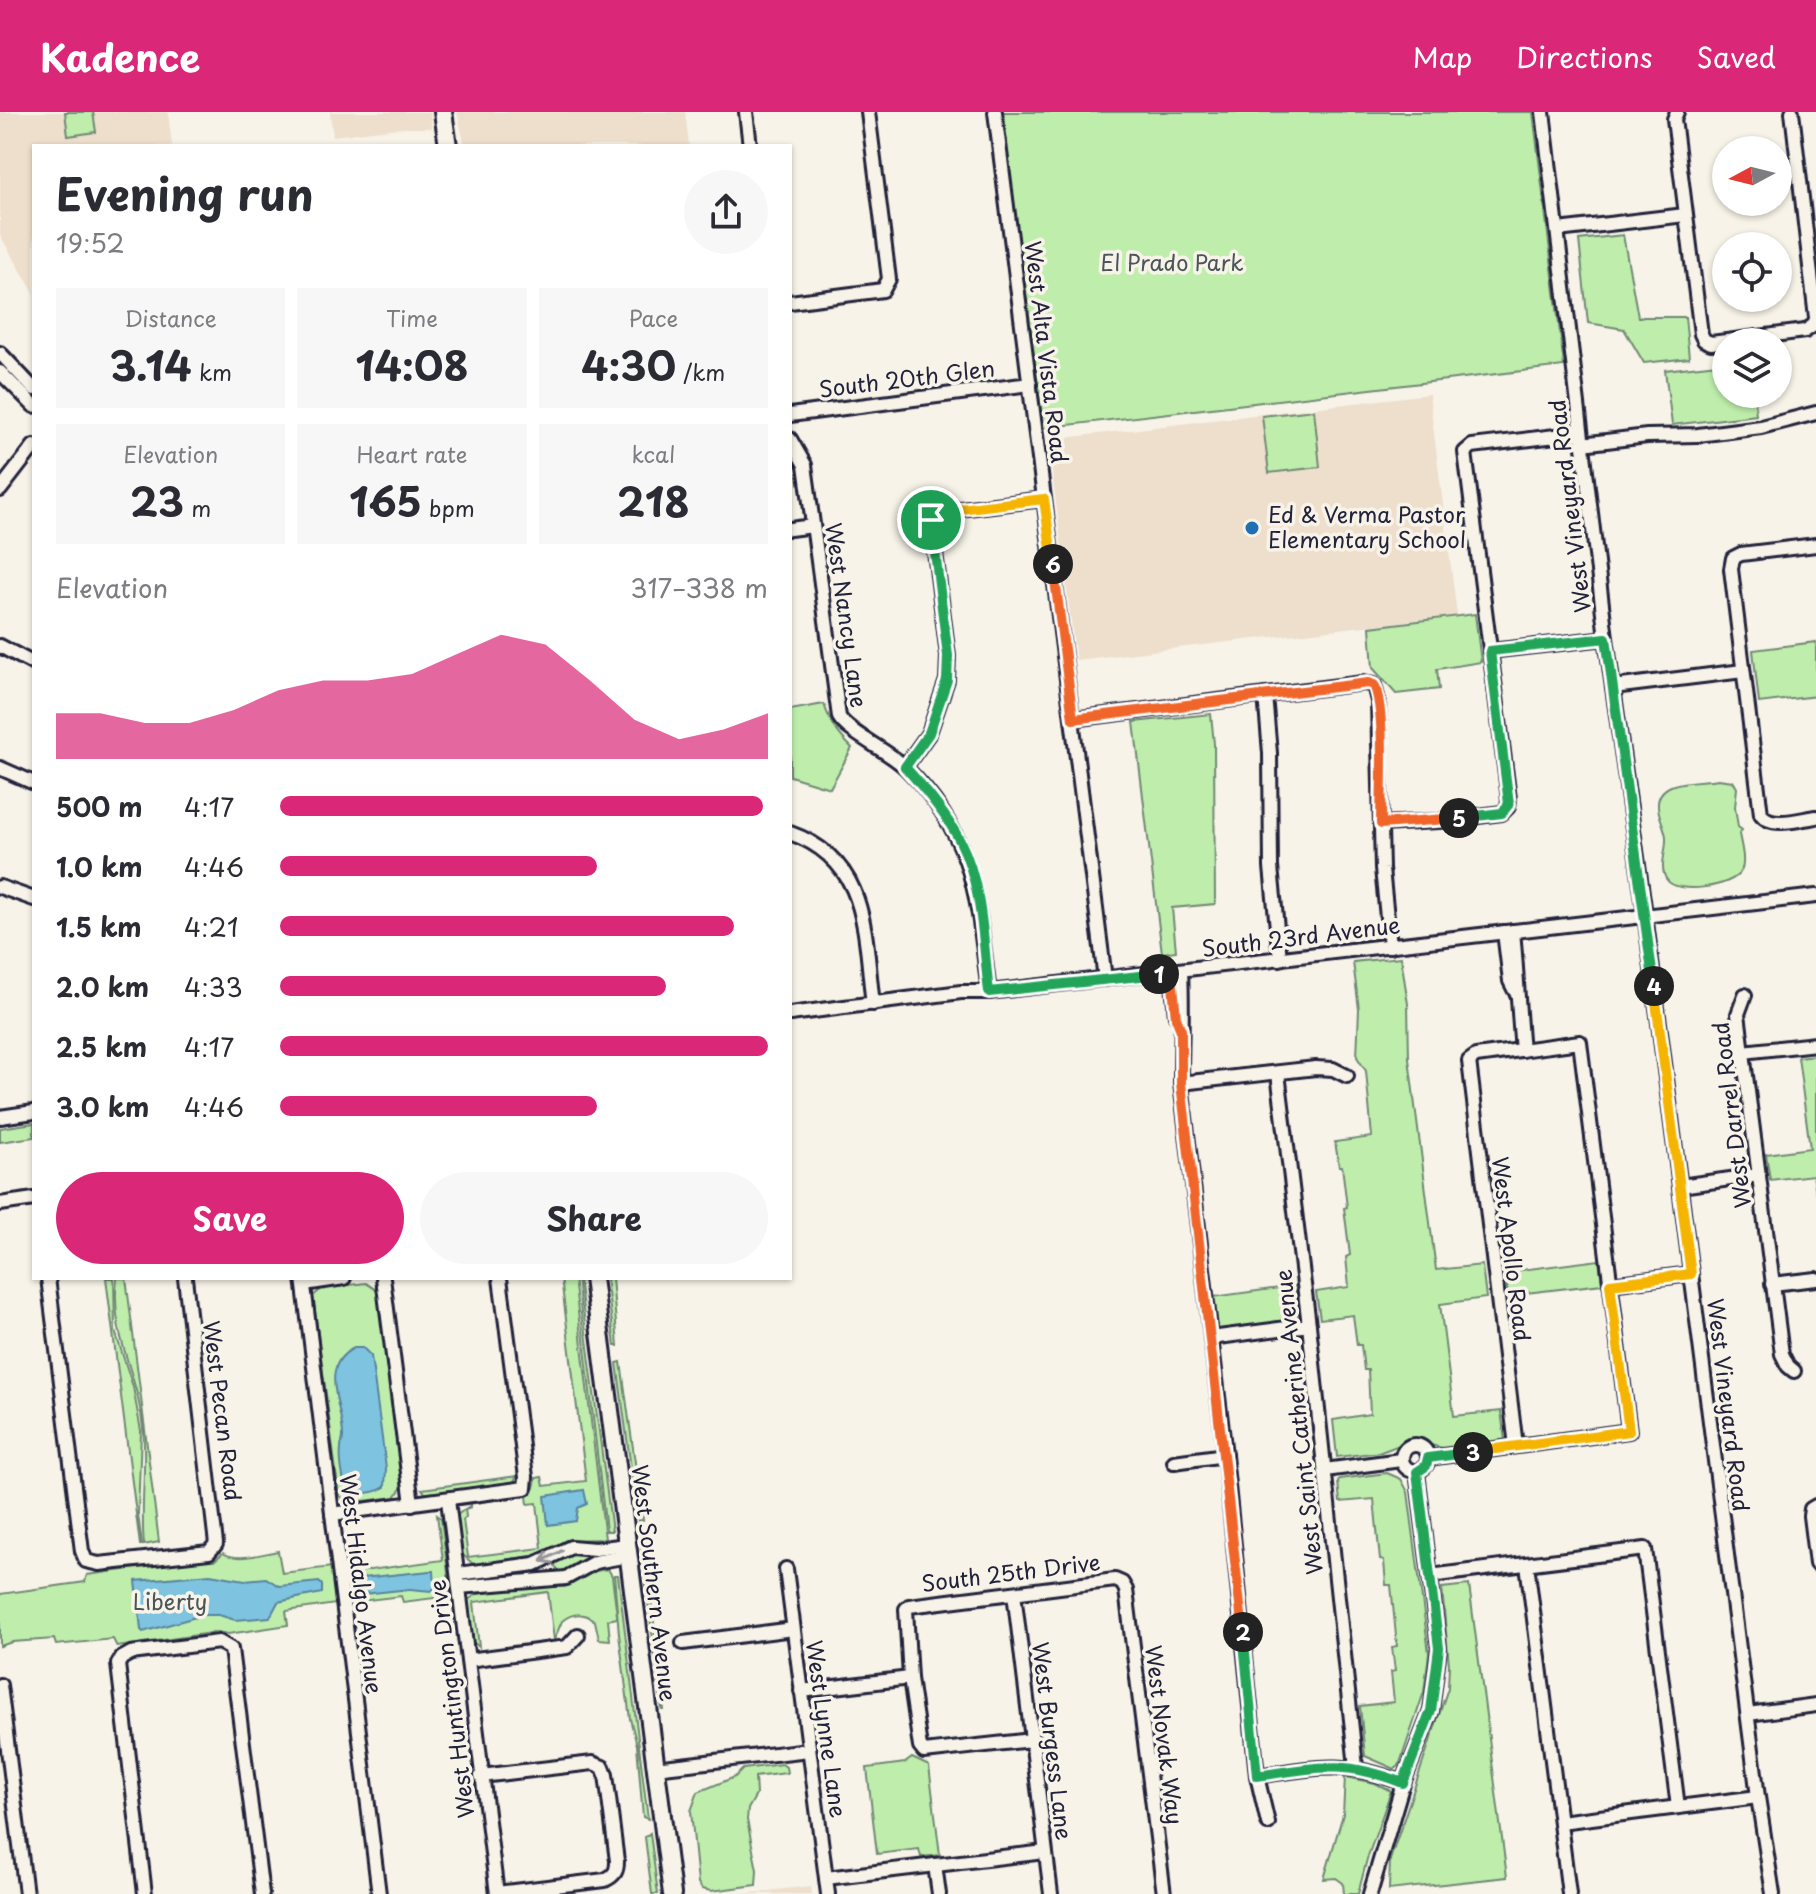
<!DOCTYPE html>
<html lang="en">
<head>
<meta charset="utf-8">
<style>
	body { margin:0; font-family:"Playpen Sans",sans-serif; background:#f7f7f7; color:#2b2b33; height:100vh; display:flex; flex-direction:column; font-size:30px; white-space:nowrap }
	* { box-sizing:border-box; margin:0 }
	p { font-size:26px; color:#7c7c81 }
	.icon { flex:none; width:44px; height:44px; fill:none; stroke:currentColor; stroke-width:2; stroke-linecap:round; stroke-linejoin:round }
	.map { position:relative; flex:1; overflow:hidden }
	.panel { position:absolute; left:32px; top:32px; width:760px; height:1136px; display:flex; flex-direction:column; background:#fff; border-radius:0px; box-shadow:0 2px 6px #0004 }
	.panel>* { flex:none }
	.needle { width:52px; rotate:263deg }
	.tools { position:absolute; left:1712px; top:24px; display:grid; gap:16px }
	.tools a { display:grid; place-items:center; width:80px; height:80px; border-radius:50%; background:#fff; box-shadow:0 2px 6px #0004; font-size:40px }
	.pin { position:absolute; display:grid; place-items:center; width:68px; height:68px; color:#fff; margin:-34px; border:4px solid #fff; border-radius:50%; box-shadow:0 2px 8px #0007 }
	.km { position:absolute; width:40px; height:40px; margin:-20px; border-radius:50%; background:#222; color:#fff; font-size:22px; line-height:40px; text-align:center }
	.round { display:grid; place-items:center; flex:none; width:84px; height:84px; border-radius:42px; background:#f7f7f7 }
	.summary { display:flex; align-items:center; justify-content:space-between; height:136px; padding:0 24px }
	h1 { font-size:44px; font-weight:700; line-height:60px }
	.metrics { display:grid; grid-template-columns:repeat(3,1fr); gap:12px; height:136px; padding:8px 24px }
	.metrics div { display:grid; align-content:center; border-radius:0px; background:#f7f7f7; text-align:center }
	.metrics b { font-size:40px; font-weight:700 }
	.metrics small { font-size:22px; font-weight:400 }
	.metrics p { font-size:22px }
	.chart { height:224px; padding:16px 24px }
	.chart p { display:flex; justify-content:space-between }
	.chart svg { width:100%; height:144px; margin-top:8px; fill:#db2777; opacity:.7 }
	.primary-button { display:flex; gap:16px; margin-top:auto; padding:16px 24px }
	.primary-button a { flex:1; height:92px; border-radius:48px; background:#db2777; color:#fff; font-size:32px; font-weight:700; line-height:92px; text-align:center }
	.primary-button a+a { background:#f7f7f7; color:#2b2b33 }
	ul { padding:0 24px; list-style:none; font-size:26px }
	li { display:grid; grid-template-columns:128px 96px 1fr; align-items:center; height:60px }
	li i { height:20px; border-radius:10px; background:#db2777 }
	header { display:flex; align-items:center; gap:48px; box-sizing:border-box; height:112px; padding:0 40px; background:#db2777; color:#fff }
	header strong { font-size:38px }
	nav { display:flex; gap:44px; margin-inline-start:auto; font-size:28px }
	.map>svg:first-child { display:block }
	.built { fill:#eedecc }
	.green { fill:#bfeeac; stroke:#708874; stroke-width:2 }
	.water { fill:#7ec3df; stroke:#59839d; stroke-width:2 }
	.lines { fill:none; stroke-linecap:round; stroke-linejoin:round }
	.minor-casing { stroke:#22223b; stroke-width:18 }
	.major-casing { stroke:#22223b; stroke-width:22 }
	.minor { stroke:#f7f3e8; stroke-width:12 }
	.major { stroke:#f7f3e8; stroke-width:16 }
	.oneway { stroke:#97959a }
	.split-1-casing { stroke:#fff; stroke-width:16 }
	.split-2-casing { stroke:#fff; stroke-width:16 }
	.split-3-casing { stroke:#fff; stroke-width:16 }
	.split-4-casing { stroke:#fff; stroke-width:16 }
	.split-5-casing { stroke:#fff; stroke-width:16 }
	.split-6-casing { stroke:#fff; stroke-width:16 }
	.split-7-casing { stroke:#fff; stroke-width:16 }
	.split-1 { stroke:#22a559; stroke-width:10 }
	.split-2 { stroke:#f0652b; stroke-width:10 }
	.split-3 { stroke:#22a559; stroke-width:10 }
	.split-4 { stroke:#f5b400; stroke-width:10 }
	.split-5 { stroke:#22a559; stroke-width:10 }
	.split-6 { stroke:#f0652b; stroke-width:10 }
	.split-7 { stroke:#f5b400; stroke-width:10 }
	.poi-dot { fill:#1f6fb2; stroke:#f7f3e8; stroke-width:3 }
	.labels { text-anchor:middle; stroke-width:7; stroke-linejoin:round; paint-order:stroke }
	.park-label { font-size:22px; fill:#495557; stroke:#f7f3e8 }
	.street-label { font-size:22px; fill:#22223b; stroke:#f7f3e8 }
	.poi-label { font-size:22px; fill:#22223b; stroke:#f7f3e8; text-anchor:start }
</style>
</head>
<body>
<header>
<strong>Kadence</strong>
<nav><a>Map</a><a>Directions</a><a>Saved</a></nav>
</header>
<div class="map">
<svg width="1816" height="1782" viewBox="0 0 1816 1782">
	<rect width="100%" height="100%" fill="#f7f3e8"/>
	<filter id="ink" filterUnits="userSpaceOnUse"><feTurbulence type="fractalNoise" baseFrequency=".0125" numOctaves="2"/><feDisplacementMap in="SourceGraphic" scale="16" xChannelSelector="R" yChannelSelector="G"/><feConvolveMatrix kernelMatrix="1 2 1 2 8 2 1 2 1" color-interpolation-filters="sRGB"/></filter>
	<g filter="url(#ink)">
		<g class="built">
			<path d="M0,0H168L172,34H34V181L0,123Z"/>
			<path d="M330,0H430L432,16H397L333,24Z"/>
			<path d="M457,0H685L689,34H465Z"/>
			<path d="M1429,282L1457,503L1076,548L1048,328Z"/>
			<path d="M811,1774L812,1782H743Z"/>
		</g>
		<g class="green">
			<path d="M65,0H93L96,20L68,24Z"/>
			<path d="M1002,0H1533L1564,254L1043,316Z"/>
			<path d="M1623,123L1638,205H1685L1689,246L1644,251L1624,217L1588,211L1579,128Z"/>
			<path d="M1726,251V282H1754L1756,303L1672,313L1665,258Z"/>
			<path d="M1314,298L1320,355L1269,361L1262,304Z"/>
			<path d="M1475,502L1481,550L1437,557L1439,577L1396,582L1373,556L1370,515Z"/>
			<path d="M1816,530V584L1759,591L1753,538Z"/>
			<path d="M824,592C830,611 838,622 852,636L830,676L790,664V598Z"/>
			<path d="M1211,602L1214,632L1215,792L1172,796L1176,839L1162,841L1134,610Z"/>
			<path d="M1718,667L1733,669L1737,676L1735,695L1738,715L1742,718L1739,722C1741,733 1746,750 1741,759C1733,775 1677,783 1667,768C1658,755 1667,740 1666,725C1665,715 1659,706 1658,695C1656,665 1698,671 1718,667Z"/>
			<path d="M1401,845L1408,892L1409,947L1436,1158L1482,1153L1486,1186L1440,1192L1454,1304L1501,1299L1505,1328L1446,1337L1412,1328L1381,1340L1337,1345L1333,1308L1370,1302L1368,1258H1364L1361,1233H1357L1353,1203L1320,1207L1316,1180L1349,1175L1346,1145L1350,1143L1344,1096L1347,1095L1342,1054H1339L1335,1030L1372,1025L1366,959L1357,945L1359,897L1353,850Z"/>
			<path d="M1816,943V1080L1813,1063L1770,1068L1766,1042L1810,1036L1798,945Z"/>
			<path d="M34,1011V1025L0,1030V1016Z"/>
			<path d="M1599,1148L1602,1172L1508,1183L1505,1160Z"/>
			<path d="M106,1166H114L115,1219L133,1275L141,1319L138,1402L142,1433H140Z"/>
			<path d="M117,1166H126L159,1430L144,1433C140,1393 147,1355 143,1316C138,1261 110,1225 117,1166Z"/>
			<path d="M561,1166H574L605,1427L566,1428L539,1443L473,1452L462,1442L457,1403L471,1393V1395L465,1397L466,1405L463,1408L468,1445L542,1436L537,1391L528,1392L527,1384L534,1376L536,1366L542,1365L544,1374L586,1369Z"/>
			<path d="M577,1166H579L612,1419H606Z"/>
			<path d="M606,1166H612L618,1234H615Z"/>
			<path d="M366,1171L378,1179L402,1375L395,1385L348,1391L339,1383L313,1184L323,1176Z"/>
			<path d="M1294,1174L1299,1209L1221,1219L1218,1216L1213,1185Z"/>
			<path d="M621,1250L643,1408L638,1409L617,1251Z"/>
			<path d="M1387,1361L1401,1367L1408,1380L1429,1541L1424,1580L1399,1654L1395,1657L1365,1644L1360,1594L1394,1590L1391,1560L1395,1559L1392,1535L1397,1534L1391,1473H1386L1384,1449L1380,1448L1374,1387L1340,1390L1338,1370L1340,1367Z"/>
			<path d="M517,1364L513,1371L426,1382L422,1377Z"/>
			<path d="M437,1403L441,1406L451,1484L403,1490L401,1484L352,1490L348,1461L443,1448Z"/>
			<path d="M644,1425L664,1598H662L640,1426Z"/>
			<path d="M278,1439L282,1461L332,1455L336,1492L286,1499L288,1513L228,1522L217,1520L117,1535L113,1527L56,1533L54,1527L12,1530L0,1534V1482L85,1470L87,1463L197,1448H215L223,1441C237,1450 262,1442 278,1439Z"/>
			<path d="M603,1440L604,1444L578,1450L567,1460H560L555,1455L557,1446L569,1441Z"/>
			<path d="M608,1457L612,1464L617,1503V1506L608,1508L610,1528L599,1527L595,1509C584,1500 573,1500 562,1509L554,1528L548,1480L474,1490L479,1535L473,1530L468,1488L477,1482L539,1474L565,1475L589,1460Z"/>
			<path d="M614,1463H618L648,1707L643,1705L637,1633L630,1607L619,1522Z"/>
			<path d="M1469,1473L1507,1765L1389,1778L1390,1748L1448,1576L1449,1553L1442,1476Z"/>
			<path d="M912,1646L929,1654L940,1743L921,1745L919,1737L877,1742L867,1656L905,1651Z"/>
			<path d="M782,1652L786,1655L787,1661L755,1665L756,1683L748,1697L747,1708L757,1758L756,1773L711,1779L702,1777L698,1771L691,1699L698,1680L735,1665L743,1657Z"/>
			<path d="M1345,1665L1375,1671L1391,1679L1367,1747L1358,1782H1344L1343,1771L1336,1766L1324,1767L1343,1702Z"/>
			<path d="M650,1721L658,1782H652L645,1725Z"/>
		</g>
		<g class="water">
			<path d="M354,1236H363L371,1244L386,1356L385,1375C376,1381 363,1382 352,1382L345,1376C343,1363 339,1350 341,1337C341,1330 343,1331 343,1324C343,1295 317,1254 354,1236Z"/>
			<path d="M584,1378L587,1392L578,1396L576,1409L548,1413L545,1384Z"/>
			<path d="M430,1459H434L435,1476L431,1479L410,1477L364,1482L360,1475L362,1466Z"/>
			<path d="M210,1462L245,1468L266,1466L279,1474L319,1470L322,1473V1481L278,1490L270,1505L235,1508L219,1503H203L143,1520L141,1518L136,1469Z"/>
		</g>
		<g class="lines">
			<g class="minor-casing">
				<g id="minor">
					<path d="M746,0L750,34"/>
					<path d="M995,0L1105,867"/>
					<path d="M1543,0L1606,526L1645,802L1758,1685L1773,1782"/>
					<path d="M1677,0L1674,7L1701,222L1704,228L1711,231L1805,219L1814,213L1816,208"/>
					<path d="M1792,0L1816,206"/>
					<path d="M1558,118L1685,103"/>
					<path d="M790,190L883,178L889,167L868,0"/>
					<path d="M0,241L34,277"/>
					<path d="M0,260L34,294"/>
					<path d="M790,303L1030,272"/>
					<path d="M790,327L805,353L839,605C848,621 889,639 906,656C977,727 977,788 989,880"/>
					<path d="M1582,332L1647,324L1698,323L1761,315L1816,301"/>
					<path d="M0,378L34,334"/>
					<path d="M790,417L813,414"/>
					<path d="M1816,433L1741,442L1733,446L1731,457L1761,702C1772,717 1800,707 1816,705"/>
					<path d="M0,534L34,552"/>
					<path d="M1490,539L1606,526"/>
					<path d="M1613,575L1743,559"/>
					<path d="M1265,583L1270,641L1271,755L1280,847"/>
					<path d="M1073,607L1363,571L1374,573L1378,589L1382,757L1390,834"/>
					<path d="M905,655L929,621L947,568L948,544L931,408L934,403L943,399L1044,387"/>
					<path d="M0,656L34,671"/>
					<path d="M1381,712L1439,709L1502,701L1508,695L1509,687L1465,340L1472,334L1581,321"/>
					<path d="M790,721C870,749 864,822 873,892"/>
					<path d="M0,775L34,787"/>
					<path d="M1513,819C1517,859 1518,897 1522,938"/>
					<path d="M1504,820L1510,869L1515,879"/>
					<path d="M1181,859C1183,897 1181,933 1181,971L1225,1343L1257,1664L1268,1711"/>
					<path d="M1172,861L1176,904"/>
					<path d="M1745,883L1738,902L1782,1242L1788,1254L1794,1259"/>
					<path d="M790,902L961,880H989L1816,784"/>
					<path d="M1743,940L1816,932"/>
					<path d="M1278,961L1309,1213L1356,1655"/>
					<path d="M1181,971L1316,956L1333,957L1347,964"/>
					<path d="M0,1005L34,1000"/>
					<path d="M1680,1074L1759,1063"/>
					<path d="M0,1092L34,1087"/>
					<path d="M48,1166L82,1439L86,1449L99,1452L209,1440L216,1432L185,1166"/>
					<path d="M303,1166L379,1782"/>
					<path d="M383,1166L412,1392"/>
					<path d="M304,1172L344,1166"/>
					<path d="M1610,1172L1691,1162"/>
					<path d="M1772,1172L1816,1167"/>
					<path d="M1211,1226L1309,1213"/>
					<circle cx="1415" cy="1346" r="13"/>
					<path d="M1428,1346L1629,1319L1580,930L1476,944L1469,949L1516,1334"/>
					<path d="M1174,1350L1225,1343"/>
					<path d="M1325,1358L1401,1348"/>
					<path d="M448,1388L497,1782"/>
					<path d="M1816,1394L1811,1397L1810,1404L1816,1452"/>
					<path d="M332,1402L525,1376L526,1365L500,1166"/>
					<path d="M1527,1452L1569,1782"/>
					<path d="M786,1457L828,1782"/>
					<path d="M458,1462L535,1452L571,1435L595,1437L627,1433"/>
					<path d="M1430,1464L1645,1437L1678,1695"/>
					<path d="M459,1475L566,1466L595,1450L628,1444"/>
					<path d="M1014,1481L1051,1782"/>
					<path d="M683,1531L793,1517"/>
					<path d="M468,1548L567,1535L578,1523"/>
					<path d="M0,1573L26,1782"/>
					<path d="M801,1579L910,1566"/>
					<path d="M1748,1602L1816,1593"/>
					<path d="M1031,1628L924,1640L920,1635L910,1566L906,1497L909,1494L1115,1468L1122,1471L1126,1478L1164,1782"/>
					<path d="M655,1656L809,1638"/>
					<path d="M481,1664L593,1651L603,1655L606,1663L617,1749C617,1759 615,1763 605,1768L497,1781"/>
					<path d="M1257,1664C1318,1655 1344,1648 1403,1671"/>
					<path d="M1560,1710L1758,1685"/>
					<path d="M935,1753L939,1782"/>
					<path d="M826,1766L1045,1740"/>
					<path d="M145,1782L118,1552L122,1546L131,1541L219,1530L231,1537L262,1782"/>
					<path d="M1370,1782L1403,1671L1431,1599L1439,1536L1417,1360"/>
				</g>
			</g>
			<g class="major-casing">
				<g id="major">
					<path d="M443,0L448,34"/>
					<path d="M593,1166L672,1782"/>
				</g>
			</g>
			<use href="#minor" class="minor"/>
			<use href="#major" class="major"/>
		</g>
		<defs><path id="oneway-shaft" d="M-6 0H5M1.5-3L5.5 0L1.5 3" fill="none" stroke-width="1.6" stroke-linecap="round" stroke-linejoin="round" transform="scale(2)"/></defs>
		<use class="oneway" href="#oneway-shaft" transform="translate(552 1444) rotate(152)"/>
	</g>
	<g class="lines" filter="url(#ink)">
		<g class="split-1-casing">
			<path id="split-1" d="M931,408L948,544L947,568L929,621L905,655C926,678 946,702 960,729C983,774 983,832 989,880L1159,862"/>
		</g>
		<g class="split-2-casing">
			<path id="split-2" d="M1159,862L1172,861L1176,906L1181,918V971L1243,1520"/>
		</g>
		<g class="split-3-casing">
			<path id="split-3" d="M1243,1520L1257,1664C1318,1655 1344,1648 1403,1671L1431,1599L1439,1536L1417,1360L1426,1354L1428,1346L1473,1340"/>
		</g>
		<g class="split-4-casing">
			<path id="split-4" d="M1473,1340L1629,1319L1610,1172L1691,1162L1654,874"/>
		</g>
		<g class="split-5-casing">
			<path id="split-5" d="M1459,706L1502,701L1509,692L1490,539L1606,526L1654,874"/>
		</g>
		<g class="split-6-casing">
			<path id="split-6" d="M1053,452L1073,607L1368,571L1374,573C1386,598 1381,681 1381,712L1459,706"/>
		</g>
		<g class="split-7-casing">
			<path id="split-7" d="M931,408L943,399L1044,387L1053,452"/>
		</g>
		<use href="#split-1" class="split-1"/>
		<use href="#split-2" class="split-2"/>
		<use href="#split-3" class="split-3"/>
		<use href="#split-4" class="split-4"/>
		<use href="#split-5" class="split-5"/>
		<use href="#split-6" class="split-6"/>
		<use href="#split-7" class="split-7"/>
	</g>
	<circle class="poi-dot" cx="1252" cy="416" r="8"/>
	<g class="labels">
		<g class="park-label">
			<text x="1172" y="159">El Prado Park</text>
			<text x="170" y="1498">Liberty</text>
		</g>
		<g class="street-label">
			<text transform="translate(1046 240) rotate(83)" y="8">West Alta Vista Road</text>
			<text transform="translate(907 267) rotate(-7)" y="8">South 20th Glen</text>
			<text transform="translate(1570 394) rotate(-97)" y="8">West Vineyard Road</text>
			<text transform="translate(846 503) rotate(82)" y="8">West Nancy Lane</text>
			<text transform="translate(1301 825) rotate(-7)" y="8">South 23rd Avenue</text>
			<text transform="translate(1732 1003) rotate(-97)" y="8">West Darrel Road</text>
			<text transform="translate(1511 1137) rotate(83)" y="8">West Apollo Road</text>
			<text transform="translate(1728 1293) rotate(83)" y="8">West Vineyard Road</text>
			<text transform="translate(222 1299) rotate(83)" y="8">West Pecan Road</text>
			<text transform="translate(1299 1310) rotate(-96)" y="8">West Saint Catherine Avenue</text>
			<text transform="translate(1011 1461) rotate(-7)" y="8">South 25th Drive</text>
			<text transform="translate(654 1471) rotate(83)" y="8">West Southern Avenue</text>
			<text transform="translate(361 1472) rotate(83)" y="8">West Hidalgo Avenue</text>
			<text transform="translate(452 1587) rotate(-97)" y="8">West Huntington Drive</text>
			<text transform="translate(826 1617) rotate(82)" y="8">West Lynne Lane</text>
			<text transform="translate(1164 1623) rotate(83)" y="8">West Novak Way</text>
			<text transform="translate(1052 1629) rotate(83)" y="8">West Burgess Lane</text>
		</g>
		<g class="poi-label">
			<text x="1268" y="411">Ed &amp; Verma Pastor<tspan x="1268" dy="25">Elementary School</tspan></text>
		</g>
	</g>
</svg>
<div class="tools">
<a><svg class="needle" viewBox="-14 -14 28 28"><path d="M0-13l5 13h-10z" fill="#e53935"/><path d="M0 13l5-13h-10z" fill="#7c7c81"/></svg></a>
<a><svg class="icon" aria-label="locate" viewBox="0 0 24 24"><circle cx="12" cy="12" r="6"/><path d="M12 2v4M12 18v4M2 12h4M18 12h4"/></svg></a>
<a><svg class="icon" aria-label="layers" viewBox="0 0 24 24"><path d="M12 4l9 5-9 5-9-5zM3 14l9 5 9-5"/></svg></a>
</div>
<div class="pin" style="left:931px;top:408px;background:#1e9e55"><svg class="icon" aria-label="arrive" viewBox="0 0 24 24"><path d="M6 21V4h12l-3 4 3 4H6"/></svg></div>
<b class="km" style="left:1159px;top:862px">1</b>
<b class="km" style="left:1243px;top:1520px">2</b>
<b class="km" style="left:1473px;top:1340px">3</b>
<b class="km" style="left:1654px;top:874px">4</b>
<b class="km" style="left:1459px;top:706px">5</b>
<b class="km" style="left:1053px;top:452px">6</b>
<section class="panel">
<div class="summary"><div><h1>Evening run</h1><p>19:52</p></div><a class="round"><svg class="icon" aria-label="share" viewBox="0 0 24 24"><path d="M12 15V3M7 8l5-5 5 5M5 13v7h14v-7"/></svg></a></div>
<div class="metrics">
<div><p>Distance</p><b>3.14<small> km</small></b></div>
<div><p>Time</p><b>14:08</b></div>
<div><p>Pace</p><b>4:30<small> /km</small></b></div>
</div>
<div class="metrics">
<div><p>Elevation</p><b>23<small> m</small></b></div>
<div><p>Heart rate</p><b>165<small> bpm</small></b></div>
<div><p>kcal</p><b>218</b></div>
</div>
<div class="chart"><p><span>Elevation</span>317–338 m</p>
<svg viewBox="0 0 160 44" preserveAspectRatio="none"><path d="M0 44V30L10 30L20 33L30 33L40 29L50 23L60 20L70 20L80 18L90 12L100 6L110 9L120 20L130 32L140 38L150 35L160 30V44z"/></svg>
</div>
<ul>
<li><b>500 m</b>4:17<i style="width:99%"></i></li>
<li><b>1.0 km</b>4:46<i style="width:65%"></i></li>
<li><b>1.5 km</b>4:21<i style="width:93%"></i></li>
<li><b>2.0 km</b>4:33<i style="width:79%"></i></li>
<li><b>2.5 km</b>4:17<i style="width:100%"></i></li>
<li><b>3.0 km</b>4:46<i style="width:65%"></i></li>
</ul>
<div class="primary-button"><a>Save</a><a>Share</a></div>
</section>
</div>
</body>
</html>
